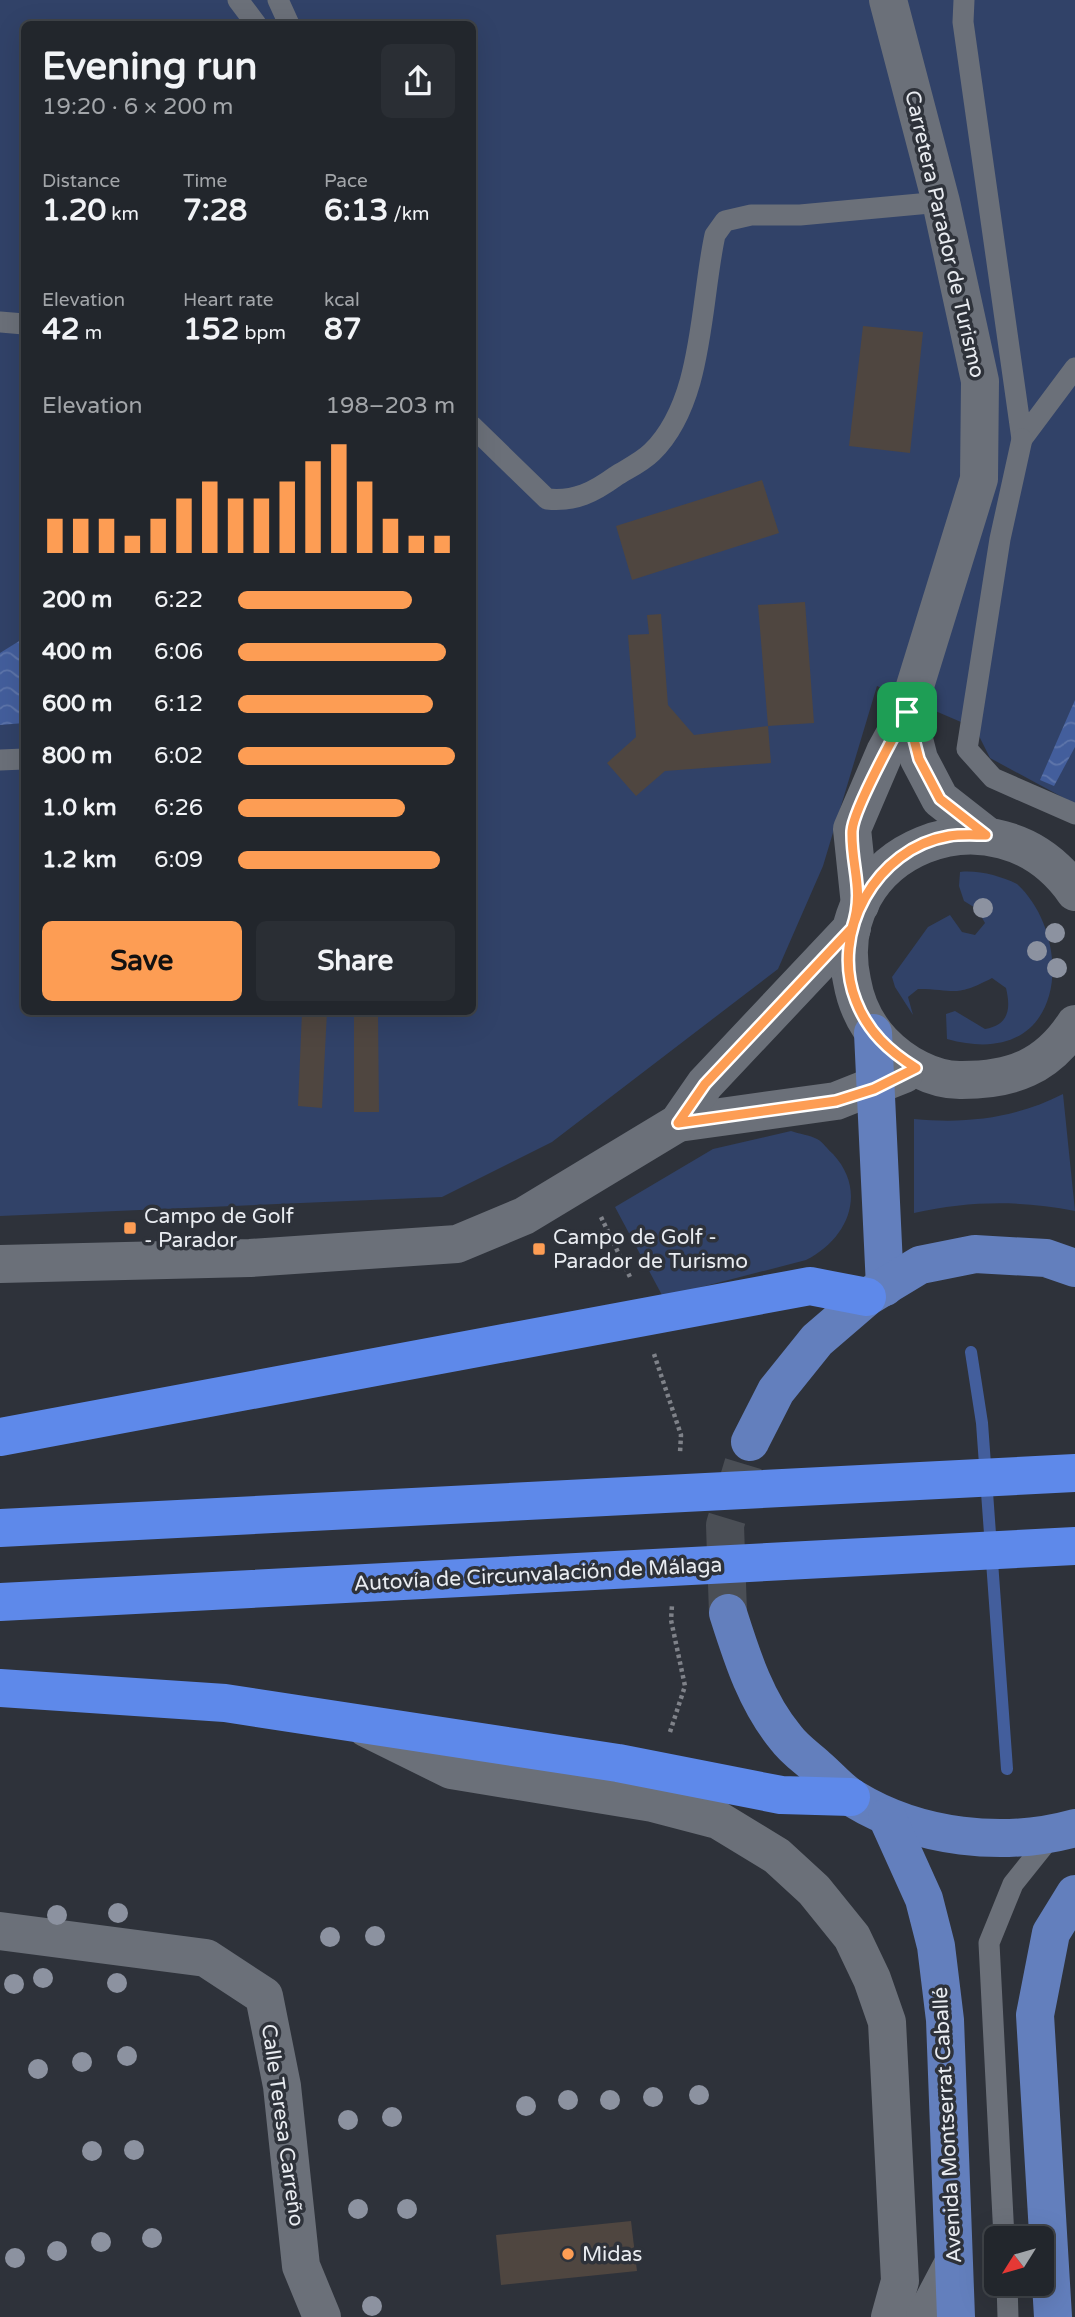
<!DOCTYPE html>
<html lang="en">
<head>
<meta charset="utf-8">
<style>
	body { margin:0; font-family:"Varela Round",sans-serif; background:#2a2e34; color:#f1f3f6; height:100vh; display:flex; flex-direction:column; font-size:26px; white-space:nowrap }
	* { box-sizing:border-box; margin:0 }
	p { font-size:23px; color:#a2a5a9 }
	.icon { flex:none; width:38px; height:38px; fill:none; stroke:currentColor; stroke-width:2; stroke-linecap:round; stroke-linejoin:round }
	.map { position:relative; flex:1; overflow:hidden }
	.sheet { position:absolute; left:21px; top:21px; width:455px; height:994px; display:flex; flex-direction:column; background:#22262c; border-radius:10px; box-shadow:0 7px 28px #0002,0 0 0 2px #3f4348 }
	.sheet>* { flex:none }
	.needle { width:46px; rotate:233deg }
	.controls { position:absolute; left:984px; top:2226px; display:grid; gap:14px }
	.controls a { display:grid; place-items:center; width:70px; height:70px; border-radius:10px; background:#22262c; box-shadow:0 7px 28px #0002,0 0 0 2px #3f4348; font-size:35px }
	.pin { position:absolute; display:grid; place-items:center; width:60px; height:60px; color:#fff; margin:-30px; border-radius:14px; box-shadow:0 4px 10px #0006 }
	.round { display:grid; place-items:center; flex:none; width:74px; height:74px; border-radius:10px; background:#2a2e34 }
	.head { display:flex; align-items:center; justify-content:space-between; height:119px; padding:0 21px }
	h1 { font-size:38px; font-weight:700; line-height:52px }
	.figures { display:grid; grid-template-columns:repeat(3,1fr); gap:10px; height:119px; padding:7px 21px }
	.figures div { display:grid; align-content:center }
	.figures b { font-size:30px; font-weight:700 }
	.figures small { font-size:19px; font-weight:400 }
	.figures p { font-size:19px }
	.chart { height:196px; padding:14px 21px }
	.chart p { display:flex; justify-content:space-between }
	.chart svg { width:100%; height:126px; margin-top:7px; stroke:#fd9d54; stroke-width:6 }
	.primary-button { display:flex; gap:14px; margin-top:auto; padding:14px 21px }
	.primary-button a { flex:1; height:80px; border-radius:10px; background:#fd9d54; color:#111; font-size:28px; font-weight:700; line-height:80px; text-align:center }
	.primary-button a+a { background:#2a2e34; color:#f1f3f6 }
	ul { padding:0 21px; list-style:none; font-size:23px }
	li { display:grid; grid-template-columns:112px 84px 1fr; align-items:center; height:52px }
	li i { height:18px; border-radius:9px; background:#fd9d54 }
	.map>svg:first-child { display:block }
	.green { fill:#314268; fill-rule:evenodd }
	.water { fill:url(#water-waves) }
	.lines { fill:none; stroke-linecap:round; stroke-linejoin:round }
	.stream { stroke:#435e9c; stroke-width:12 }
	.building { fill:#4f4640 }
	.primary-tunnel { stroke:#4a4e55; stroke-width:38; stroke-dasharray:38 19; stroke-linecap:butt }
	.path { stroke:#7f8289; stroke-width:4.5; stroke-dasharray:3.5 3.5; stroke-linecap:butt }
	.service { stroke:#6b7079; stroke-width:21 }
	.minor { stroke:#6b7079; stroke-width:38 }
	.tertiary { stroke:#6b7079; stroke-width:38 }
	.primary { stroke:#637fbd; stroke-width:38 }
	.motorway { stroke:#5e89ea; stroke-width:38 }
	.tree { fill:#8c92a0 }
	.route-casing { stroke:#fff; stroke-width:14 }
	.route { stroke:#fd9d54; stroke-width:9 }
	.poi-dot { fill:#fd9d54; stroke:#2e323a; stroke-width:2.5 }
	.labels { text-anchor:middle; stroke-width:7; stroke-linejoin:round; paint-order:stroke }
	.street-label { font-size:21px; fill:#e9ecf1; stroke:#2e323a }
	.poi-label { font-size:21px; fill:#e9ecf1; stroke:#2e323a; text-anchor:start }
</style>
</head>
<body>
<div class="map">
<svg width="1075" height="2317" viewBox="0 0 1075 2317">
	<defs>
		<pattern id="water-waves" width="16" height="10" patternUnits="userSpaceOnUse" patternTransform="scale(1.75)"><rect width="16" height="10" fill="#435e9c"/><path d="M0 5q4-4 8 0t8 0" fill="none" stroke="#5e75aa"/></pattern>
	</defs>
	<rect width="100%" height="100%" fill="#2e323a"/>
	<g class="green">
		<path d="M0,0H1075V804L990,758L975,728L877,686L823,866L778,969L552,1142L442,1197L0,1216ZM24,24H472V1012H24Z"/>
		<path d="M960,872C979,870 1000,876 1017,884C1075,937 1069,1073 947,1039L946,1014L955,1011L985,1029C1009,1025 1011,1009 1006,988L992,978C954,998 956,989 918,989L908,997L913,1015L895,987L892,977L928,927L950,915L962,932L975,935L985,923L977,909L964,901L959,886Z"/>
		<path d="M1063,1094L1075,1211C1020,1200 969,1201 914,1213V1119C968,1124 1016,1118 1063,1094Z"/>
		<path d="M791,1131C799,1134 810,1135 817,1139C823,1142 828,1150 833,1154C868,1192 848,1239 806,1260L663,1297L615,1207L713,1149Z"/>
	</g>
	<g class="water">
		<path d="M24,638V723L0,725V653Z"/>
		<path d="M1075,700V747L1054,786L1040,780Z"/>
	</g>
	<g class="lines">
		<path class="stream" d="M971,1352L982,1423L1007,1769"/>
	</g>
	<g class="building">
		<path d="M863,326L923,332L910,453L849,446Z"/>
		<path d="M762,480L779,533L632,580L616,526Z"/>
		<path d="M805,602L814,723L768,726L758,605Z"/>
		<path d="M661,614L668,705L694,735L768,726L771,763L665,771L636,796L607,763L636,737L628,635L649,634L647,615Z"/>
		<path d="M302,1012H327L322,1108L298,1106Z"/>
		<path d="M354,1012H378L379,1112H354Z"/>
		<path d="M631,2221L637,2271L501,2285L496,2235Z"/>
	</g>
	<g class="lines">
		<path class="primary-tunnel" d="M728,1613L725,1525L750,1442"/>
		<g class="path">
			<path d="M601,1217L631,1279"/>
			<path d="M654,1354L681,1435L680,1453"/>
			<path d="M670,1732L685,1686L671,1620L672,1605"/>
		</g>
		<g class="service">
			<path d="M238,0L256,24"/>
			<path d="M278,0L289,24"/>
			<path d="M964,0L963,22L1022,439L1075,368"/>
			<path d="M0,322L24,324"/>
			<path d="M472,426L547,499C575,502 594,492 616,476C627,469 642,462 652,452C704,401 700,303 715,235L725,221L751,215H800L941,202"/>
			<path d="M1022,439L1000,539L967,749L993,778L1075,814"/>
			<path d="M0,760L24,759"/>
			<path d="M1004,2238L989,1943L1013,1884L1053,1834"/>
			<path d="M1007,2284L1008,2317"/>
		</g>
		<g class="minor">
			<path d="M907,712L919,759L940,799L986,835"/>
			<path d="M860,905L852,829L885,752L907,712L979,479L980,381L941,202L888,0"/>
			<path d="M366,1728L451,1770L653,1803L718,1820L777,1856L814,1890L852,1937L872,1979L887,2022L900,2281L890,2317"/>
			<path d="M0,1931L206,1958L264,1996L282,2086L301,2266L322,2317"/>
			<path d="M925,2317L953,2264"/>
		</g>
		<g class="tertiary">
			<path d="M1075,892C996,779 824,850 852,981C856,1004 866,1025 882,1042C902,1063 933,1081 962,1080C1012,1080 1047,1067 1075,1024"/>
			<path d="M678,1123L836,1101L904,1074"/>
			<path d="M0,1264L250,1258L457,1244L524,1216L678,1123L705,1084L852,928"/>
		</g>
		<g class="primary">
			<path d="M873,1033L885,1287"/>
			<path d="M750,1442L776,1391L817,1340L867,1297L920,1265L975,1254L1046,1258L1075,1268"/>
			<path d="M728,1613C742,1657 756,1702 786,1738C794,1749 807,1758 817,1767C829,1777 840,1791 854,1799C918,1838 1003,1848 1075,1828"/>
			<path d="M887,1817L924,1899L936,1946L945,2020L956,2317"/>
			<path d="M1053,2317L1035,2015L1051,1933L1075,1894"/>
		</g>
		<g class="motorway">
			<path d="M0,1437L810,1286L867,1297"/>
			<path d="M0,1528L1075,1473"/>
			<path d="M0,1602L1075,1546"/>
			<path d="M0,1688L225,1703L618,1763L781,1795L851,1797"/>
		</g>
	</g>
	<g class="tree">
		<circle cx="983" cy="908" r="10"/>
		<circle cx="1055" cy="933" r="10"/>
		<circle cx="1037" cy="951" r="10"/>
		<circle cx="1057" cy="968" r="10"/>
		<circle cx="118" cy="1913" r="10"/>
		<circle cx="57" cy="1915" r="10"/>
		<circle cx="375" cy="1936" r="10"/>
		<circle cx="330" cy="1937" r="10"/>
		<circle cx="43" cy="1978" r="10"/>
		<circle cx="117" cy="1983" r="10"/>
		<circle cx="14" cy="1984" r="10"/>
		<circle cx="127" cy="2056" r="10"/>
		<circle cx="82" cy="2062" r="10"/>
		<circle cx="38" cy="2069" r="10"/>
		<circle cx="699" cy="2095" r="10"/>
		<circle cx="653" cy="2097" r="10"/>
		<circle cx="568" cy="2100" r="10"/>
		<circle cx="610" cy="2100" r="10"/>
		<circle cx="526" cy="2106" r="10"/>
		<circle cx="392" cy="2117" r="10"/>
		<circle cx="348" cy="2120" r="10"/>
		<circle cx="134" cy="2150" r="10"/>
		<circle cx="92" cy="2151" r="10"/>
		<circle cx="358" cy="2209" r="10"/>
		<circle cx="407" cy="2209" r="10"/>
		<circle cx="152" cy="2238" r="10"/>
		<circle cx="101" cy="2242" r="10"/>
		<circle cx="57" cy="2251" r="10"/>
		<circle cx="15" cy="2258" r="10"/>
		<circle cx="372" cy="2306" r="10"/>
	</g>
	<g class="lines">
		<g class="route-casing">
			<path id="route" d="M907,712C895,734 853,810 852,831C851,868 865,890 852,928L705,1084L678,1123L836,1101L874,1089L916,1068C889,1051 868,1032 856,1001C829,933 876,848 949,836C961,834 974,835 986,835L940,799L919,759L907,712"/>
		</g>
		<use href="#route" class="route"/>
	</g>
	<g class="poi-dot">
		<rect x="123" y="1221" width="14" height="14" rx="3.5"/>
		<rect x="532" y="1242" width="14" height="14" rx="3.5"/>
		<circle cx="568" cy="2254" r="7"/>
	</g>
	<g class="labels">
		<g class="street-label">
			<text transform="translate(945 234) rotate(77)" y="7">Carretera Parador de Turismo</text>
			<text transform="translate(538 1574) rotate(-3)" y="7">Autovía de Circunvalación de Málaga</text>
			<text transform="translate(283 2125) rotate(82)" y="7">Calle Teresa Carreño</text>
			<text transform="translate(947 2125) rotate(-93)" y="7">Avenida Montserrat Caballé</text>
		</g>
		<g class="poi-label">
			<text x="144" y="1223">Campo de Golf<tspan x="144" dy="24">- Parador</tspan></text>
			<text x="553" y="1244">Campo de Golf -<tspan x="553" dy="24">Parador de Turismo</tspan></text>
			<text x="582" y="2261">Midas</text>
		</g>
	</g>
</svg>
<div class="controls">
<a><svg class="needle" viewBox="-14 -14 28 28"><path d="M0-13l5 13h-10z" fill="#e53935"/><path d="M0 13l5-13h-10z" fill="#a2a5a9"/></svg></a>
</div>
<div class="pin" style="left:907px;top:712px;background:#1e9e55"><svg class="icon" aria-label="arrive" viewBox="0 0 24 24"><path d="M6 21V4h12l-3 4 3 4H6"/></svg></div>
<section class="sheet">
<div class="head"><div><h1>Evening run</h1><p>19:20 · 6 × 200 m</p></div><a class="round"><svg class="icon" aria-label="share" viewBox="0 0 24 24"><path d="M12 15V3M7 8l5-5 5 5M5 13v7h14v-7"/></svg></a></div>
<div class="figures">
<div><p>Distance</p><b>1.20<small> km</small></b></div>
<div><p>Time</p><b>7:28</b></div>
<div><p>Pace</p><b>6:13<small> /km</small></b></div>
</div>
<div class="figures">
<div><p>Elevation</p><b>42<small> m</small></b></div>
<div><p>Heart rate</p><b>152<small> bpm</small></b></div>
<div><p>kcal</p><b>87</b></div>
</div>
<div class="chart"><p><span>Elevation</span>198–203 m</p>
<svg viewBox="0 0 160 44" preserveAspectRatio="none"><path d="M5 44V32M15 44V32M25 44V32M35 44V38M45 44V32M55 44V25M65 44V19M75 44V25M85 44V25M95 44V19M105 44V12M115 44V6M125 44V19M135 44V32M145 44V38M155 44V38"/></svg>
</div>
<ul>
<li><b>200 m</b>6:22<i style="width:80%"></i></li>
<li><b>400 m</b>6:06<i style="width:96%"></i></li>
<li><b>600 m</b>6:12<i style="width:90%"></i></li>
<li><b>800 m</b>6:02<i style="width:100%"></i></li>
<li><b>1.0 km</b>6:26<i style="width:77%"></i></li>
<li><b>1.2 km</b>6:09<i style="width:93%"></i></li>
</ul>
<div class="primary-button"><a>Save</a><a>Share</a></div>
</section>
</div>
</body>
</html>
